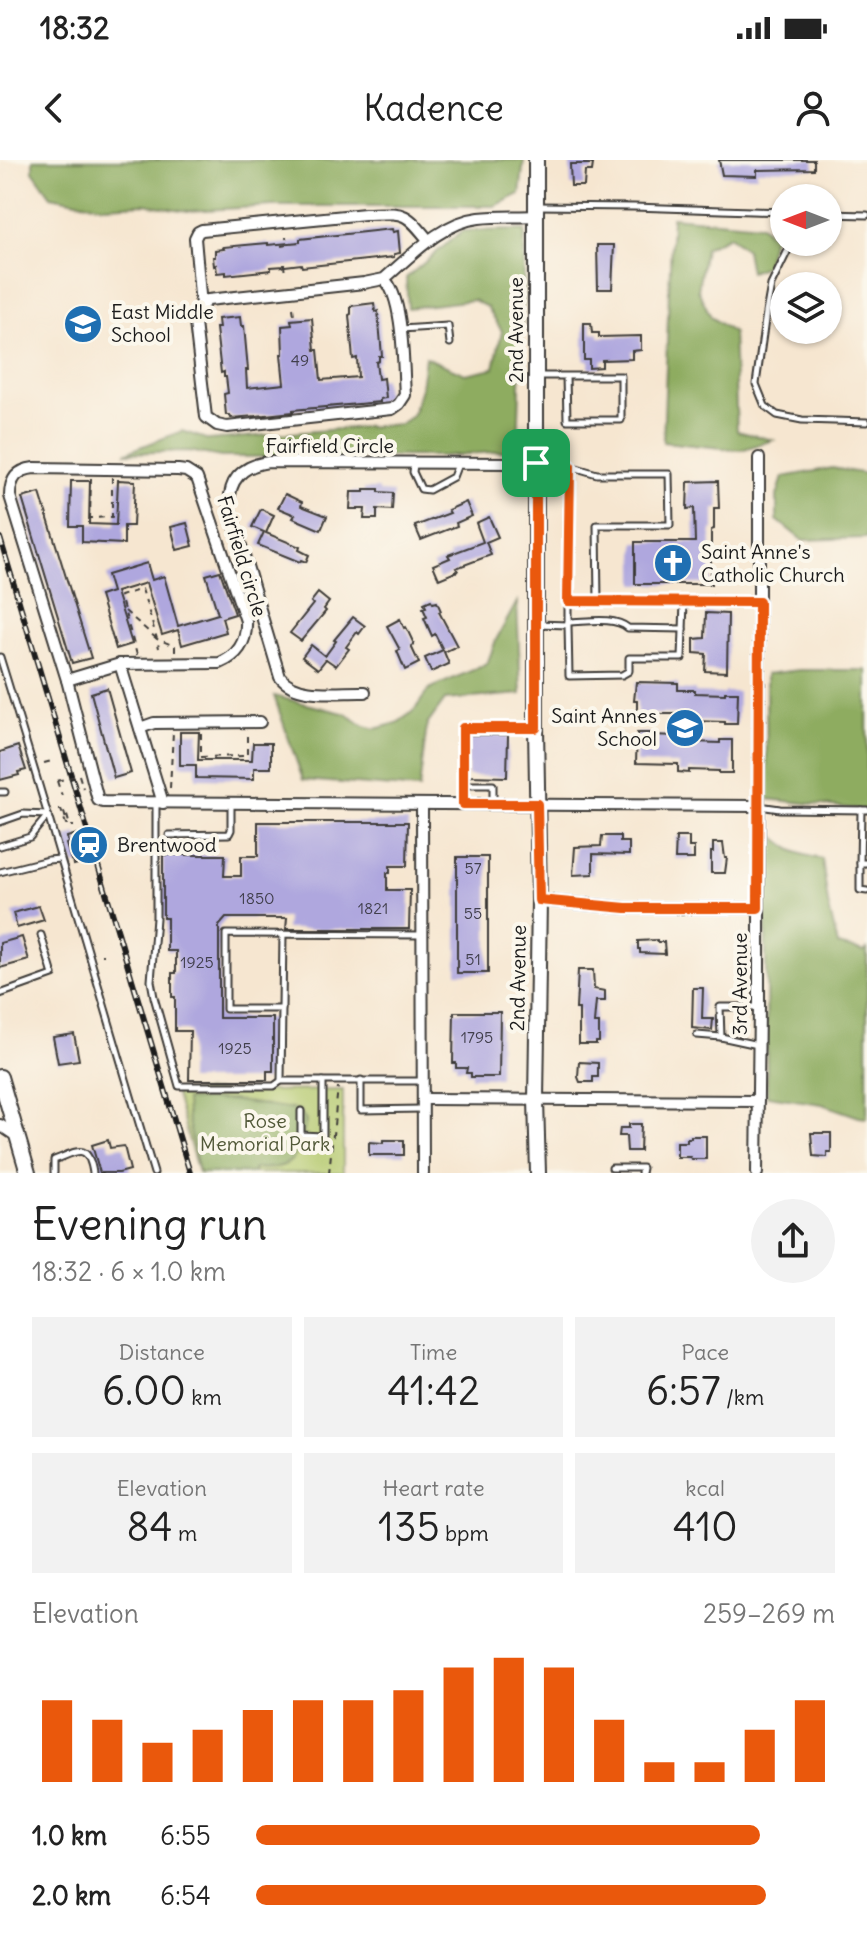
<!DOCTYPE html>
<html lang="en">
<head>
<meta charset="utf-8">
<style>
	body { margin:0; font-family:Delius,sans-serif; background:#f2f2f2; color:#222; height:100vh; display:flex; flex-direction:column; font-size:30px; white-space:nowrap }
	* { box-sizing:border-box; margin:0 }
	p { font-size:26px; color:#767676 }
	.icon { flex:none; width:44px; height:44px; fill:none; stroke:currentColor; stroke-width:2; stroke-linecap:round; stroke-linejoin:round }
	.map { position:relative; height:1013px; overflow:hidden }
	.drawer { display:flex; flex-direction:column; background:#fff; flex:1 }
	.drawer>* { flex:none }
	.needle { width:52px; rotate:270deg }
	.tools { position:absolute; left:770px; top:24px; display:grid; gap:16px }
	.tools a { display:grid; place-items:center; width:72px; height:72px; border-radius:50%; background:#fff; box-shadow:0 2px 6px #0004; font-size:40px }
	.pin { position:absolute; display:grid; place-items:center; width:68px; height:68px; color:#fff; margin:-34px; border-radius:16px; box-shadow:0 4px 12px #0006 }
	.round { display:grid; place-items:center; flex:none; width:84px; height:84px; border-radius:42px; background:#f2f2f2 }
	.summary { display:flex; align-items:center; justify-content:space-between; height:136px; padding:0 32px }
	h1 { font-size:44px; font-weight:600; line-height:60px }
	.metrics { display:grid; grid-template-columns:repeat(3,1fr); gap:12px; height:136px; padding:8px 32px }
	.metrics div { display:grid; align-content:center; border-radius:0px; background:#f2f2f2; text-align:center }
	.metrics b { font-size:40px; font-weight:600 }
	.metrics small { font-size:22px; font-weight:400 }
	.metrics p { font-size:22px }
	.chart { height:224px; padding:16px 32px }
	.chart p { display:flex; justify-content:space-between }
	.chart svg { width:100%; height:144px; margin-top:8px; stroke:#ea580c; stroke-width:6 }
	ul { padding:0 32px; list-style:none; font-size:26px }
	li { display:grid; grid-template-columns:128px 96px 1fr; align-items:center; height:60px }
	li i { height:20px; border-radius:10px; background:#ea580c }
	.status { display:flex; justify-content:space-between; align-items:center; height:56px; padding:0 40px; background:#fff; direction:ltr }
	.status svg { height:22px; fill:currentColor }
	header { display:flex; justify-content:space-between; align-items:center; height:104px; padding:0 32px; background:#fff; font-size:36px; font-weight:600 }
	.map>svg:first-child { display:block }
	.green { fill:#b3c86c; stroke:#687244; stroke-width:2 }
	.forest { fill:#8eac60; stroke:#55643e; stroke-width:2 }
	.building { fill:#afa7de }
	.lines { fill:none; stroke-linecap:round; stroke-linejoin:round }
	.lane-casing { stroke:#3d3a37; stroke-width:9 }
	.street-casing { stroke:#3d3a37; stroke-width:14 }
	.secondary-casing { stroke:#3d3a37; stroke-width:18 }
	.path { stroke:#3d3a37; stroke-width:2; stroke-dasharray:6 6; stroke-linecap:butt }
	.lane { stroke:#fff; stroke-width:5 }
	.street { stroke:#fff; stroke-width:10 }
	.secondary { stroke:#fff; stroke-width:14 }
	.rail-casing { stroke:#1c1c1c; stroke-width:6 }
	.rail { stroke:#fbf7ec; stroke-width:3; stroke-dasharray:9; stroke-linecap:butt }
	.path-bridge { stroke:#3d3a37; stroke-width:2; stroke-dasharray:6 6; stroke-linecap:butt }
	.route-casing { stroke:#fff; stroke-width:16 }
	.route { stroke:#ea580c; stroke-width:10 }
	.labels { text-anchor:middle; stroke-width:8; stroke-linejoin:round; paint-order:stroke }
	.number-label { font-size:16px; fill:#413f4c }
	.poi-label { font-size:20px; fill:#1c1c1c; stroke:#fbf7ec; text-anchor:start }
	.street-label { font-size:20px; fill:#1c1c1c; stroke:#fbf7ec }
	.park-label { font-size:20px; fill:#515838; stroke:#fbf7ec }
</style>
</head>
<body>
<div class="status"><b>18:32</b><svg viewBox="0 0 49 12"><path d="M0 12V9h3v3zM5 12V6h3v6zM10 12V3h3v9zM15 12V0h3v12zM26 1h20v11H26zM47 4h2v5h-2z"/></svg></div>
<header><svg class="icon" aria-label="back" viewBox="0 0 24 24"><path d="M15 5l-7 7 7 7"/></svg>Kadence<svg class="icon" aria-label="person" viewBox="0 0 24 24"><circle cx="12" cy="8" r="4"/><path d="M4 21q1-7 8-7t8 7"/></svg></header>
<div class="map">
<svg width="867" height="1013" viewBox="0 0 867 1013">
	<rect width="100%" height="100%" fill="#fbf7ec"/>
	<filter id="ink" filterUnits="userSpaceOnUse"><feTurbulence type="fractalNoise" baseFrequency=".0125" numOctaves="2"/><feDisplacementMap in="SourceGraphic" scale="16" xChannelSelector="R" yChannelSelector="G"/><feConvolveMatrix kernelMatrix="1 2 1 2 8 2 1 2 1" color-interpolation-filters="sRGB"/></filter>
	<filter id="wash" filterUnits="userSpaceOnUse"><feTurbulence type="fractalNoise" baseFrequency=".006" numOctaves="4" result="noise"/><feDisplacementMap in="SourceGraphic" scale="32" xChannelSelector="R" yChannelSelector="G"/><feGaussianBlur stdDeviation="1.8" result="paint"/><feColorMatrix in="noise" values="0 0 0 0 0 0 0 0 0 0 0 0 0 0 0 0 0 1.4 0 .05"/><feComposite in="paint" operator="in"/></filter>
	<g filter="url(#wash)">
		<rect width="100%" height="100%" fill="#f6e6d0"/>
		<path class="green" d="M343,930V1013H198L175,932Z"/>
		<g class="forest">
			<path d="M33,0H524L520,34L495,46H273L188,51L144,44L103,46L51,36L33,11Z"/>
			<path d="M672,57L761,65L773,77L766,106L750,112L746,90L729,76L705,88L698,130L711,157L733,173L737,271L773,280L741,290L663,282Z"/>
			<path d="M525,70L518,290L444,296L221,297L189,291L125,293L182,271L209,280L400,264L412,256L421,228L425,197L465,214L494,208L502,171L487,147L473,140L408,148L406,118L462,71Z"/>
			<path d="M832,308L867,314V378L802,380L777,360V336L783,317Z"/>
			<path d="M517,442L521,534L445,540L427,565L419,629L303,620L274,536L347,554L362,565L375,569L397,563L414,551L429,529L487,504L496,480Z"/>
			<path d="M800,510H867V650L767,639L766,514Z"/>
			<path d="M765,669C788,688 792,694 822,699L828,744L838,785L864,792L867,789V958L859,957L822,944L767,936Z"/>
			<path d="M186,940H230L299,950L306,961C299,999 294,1009 254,1009L252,1013H199L187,957Z"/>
		</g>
		<g id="blocks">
			<g class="building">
				<path d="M719,0H814V9L757,10V16L722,15Z"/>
				<path d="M570,4H593L592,11H585L584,26H571Z"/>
				<path d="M392,69L393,72L398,71L400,93L394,94V97L302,107L301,104L285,106L271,107V110L226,115V112L217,113L216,105L214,106L213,97H215V90L224,89L223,87L268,83V85L300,82V79Z"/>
				<path d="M597,85H614L612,129H598Z"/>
				<path d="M374,143L375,152L378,151L382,196H379V201L376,202L378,219L384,218L386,238L380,239V242L293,250V252L256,256L231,258L230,255H226L224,234L228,233L226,217H224V212L221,213L216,168H219L218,159L240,157L241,166H244L248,210H246L247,228L284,224L281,194H283L282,166L292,165L291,160L312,158L315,190H318L321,220L358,217L357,198L353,199L349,155L351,154V146Z"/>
				<path d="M584,163H591L592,173H599V177L641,176V190L632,191V199L602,200V207L589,208V200H584Z"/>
				<path d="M118,320L135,321L133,366H124V384L82,382V366H70L71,321H90L89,364L116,365Z"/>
				<path d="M718,321L719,348H714V369L711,370V424H635V382H695L694,348L687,349L688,322Z"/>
				<path d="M364,329H379V332L393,333L392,350L377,349V359H364L365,349H350L351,332H364Z"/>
				<path d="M40,333L91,498L72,503L22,338Z"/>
				<path d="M285,334L302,342L301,346L327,356L321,370L293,358L295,355L278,348Z"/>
				<path d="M466,342L472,356L456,363L457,366L421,380L415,366L450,353L448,350Z"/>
				<path d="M261,349L274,355L266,373L300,387L299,390L309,395L306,402L301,400L300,402L258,385L264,372L252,367Z"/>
				<path d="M489,357L498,377L486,382L491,395L456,408L458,411L439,419L433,405L450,398L448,395L483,382L476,363Z"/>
				<path d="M187,363L193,386L177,390L171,367Z"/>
				<path d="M147,403L152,420L164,416L178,466L218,454L206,415L220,411L235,454L222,458L226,472L182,485L178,470L162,475L146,423L116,432L132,484L116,489L100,436L112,432L107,415Z"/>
				<path d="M318,433L329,442L324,449L326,451L301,481L290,473L313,444L311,442Z"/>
				<path d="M431,440L433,443L437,442L441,451L439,452L457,486L444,492L449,504L431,512L425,498L443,490L435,474L432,476L424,458L427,457L423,448L426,447L424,443Z"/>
				<path d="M706,453L728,454L727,512L705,511L706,494L694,493V479L705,478Z"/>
				<path d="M353,457L365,466L359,474L357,472L346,487L349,489L336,506L326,499L318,509L302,497L311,485L325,496L336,481L334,480Z"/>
				<path d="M400,459L404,468L406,467L414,484L411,486L419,503L405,510L397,491L400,490L387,466Z"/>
				<path d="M636,522L678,523V530H695V533L725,534V532H738L737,564H725V562L692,561V582L720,583V580H732V613H719V611L689,610V613L678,612V604L636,603L637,573H650V575L678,576V554H637V541H634Z"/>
				<path d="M107,528L131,613L114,618L91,533Z"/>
				<path d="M180,572H199L198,600H252L253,583H271V608H254V619L196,618V605H180Z"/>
				<path d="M468,575H508L507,617L468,616Z"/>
				<path d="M18,586L26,610L18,612L19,615L0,620V592Z"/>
				<path d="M258,662H408L407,706H390V713H387V730H410L409,769H286L287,758H226L219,766V858H273V911H267V920H189L190,871H175V837H172V813H176V791H167V758H163V695H225L224,716H241V696H258Z"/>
				<path d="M77,674L85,702L74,705L73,699L71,700L66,684L68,683L67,677Z"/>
				<path d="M602,676H620V682H629V695L593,694V714L573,715L575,687L601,686Z"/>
				<path d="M676,677H689V687H694V699H675Z"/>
				<path d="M713,683H723L725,698H727L725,713H711V692H713Z"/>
				<rect x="457" y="697" width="31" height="116"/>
				<path d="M39,746L44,760L17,768L13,753Z"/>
				<path d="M22,777L29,800L0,808V783Z"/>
				<path d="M657,780V782H664L665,794L640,793V789H638V781Z"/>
				<path d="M578,810H593L594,829L605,831V841H596L594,863H599V882H596V884H579V849H576Z"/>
				<path d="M693,828H703L702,859H713L712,870L692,868Z"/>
				<path d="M454,852H500L499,917H471V913H466L467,908H456V903H453Z"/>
				<path d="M74,874L79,900L58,903L53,877Z"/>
				<path d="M579,902L598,903V917H593V922H580L578,917Z"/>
				<path d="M629,964H641L640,991H627L626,976H619L620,968H629Z"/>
				<path d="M811,973H831V992H827V997L813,996Z"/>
				<path d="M691,976H706V999H691L690,997H677V982H687V978H691Z"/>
				<path d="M108,980L110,988L124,986L130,1010L119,1013H100L92,985Z"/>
				<path d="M383,980H404V995H369V982L383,983Z"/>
			</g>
		</g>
	</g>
	<g filter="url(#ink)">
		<use href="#blocks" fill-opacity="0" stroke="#3d3a37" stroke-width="2"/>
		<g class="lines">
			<g class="lane-casing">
				<g id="lane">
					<path d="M537,46L634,47L784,52"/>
					<path d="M828,54L867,55"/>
					<path d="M792,82L771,125L766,153L756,224L765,246L777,255L802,260L867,262"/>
					<path d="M401,169L448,166L450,183"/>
					<path d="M537,216H621V260H567L566,216"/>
					<path d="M414,304L413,312L421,329L429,330L453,317L458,304"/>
					<path d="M538,304L550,306H570L568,441"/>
					<path d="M570,306L597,314H669L670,365H597L598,441"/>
					<path d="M684,442H759"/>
					<path d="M568,462C586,462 614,456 628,468L683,469"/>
					<path d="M537,464L568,465L569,516L622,515L629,511V498H682L684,442L568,441V465"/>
					<path d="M0,497C53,668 102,841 154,1013"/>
					<path d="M463,625H493V643"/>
					<path d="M0,632H5"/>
					<path d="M156,643V758L151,821L154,837L179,926H274L281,921H421"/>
					<path d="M463,643V568H534"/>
					<path d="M759,646L780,649L867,650"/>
					<path d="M861,650L860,703H867"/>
					<path d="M0,662L23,654L48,655"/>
					<path d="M169,675L229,674L231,670V643"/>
					<path d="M0,686L30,677L48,655"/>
					<path d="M860,703V730L867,731"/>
					<path d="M0,712L48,700L60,699"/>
					<path d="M0,834L53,815L41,775"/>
					<path d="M282,849H226V774L422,775"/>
					<path d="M697,875L721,877"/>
					<path d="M758,885L721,877L720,847H758"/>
					<path d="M361,920V950L422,949"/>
					<path d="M281,921L283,774"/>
					<path d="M301,951V975L323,976V921"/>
					<path d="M612,1008H642L641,1013"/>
					<path d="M54,1013V1000C77,992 88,981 93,1013"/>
				</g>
			</g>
			<g class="street-casing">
				<g id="street">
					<path d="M384,119L364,123L208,140C200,145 196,153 195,163L206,257L217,265L227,267L392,249L399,244L405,235C403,207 404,137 384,119C411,96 442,62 479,58C498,56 517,57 536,56"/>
					<path d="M201,146L195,78L198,72L202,70L365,54C405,53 404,50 429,81"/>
					<path d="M34,308L178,310L186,311L197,318L246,461C247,481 239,495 220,503L120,504L67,520L10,336C10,319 17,310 34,308Z"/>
					<path d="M120,504L163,643"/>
					<path d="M67,520L98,640L103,642L758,646"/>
					<path d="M365,532C340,531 297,539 280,517L230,349C227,322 240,306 268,302L536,303"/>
					<path d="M140,568L154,563L260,562"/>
					<path d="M422,644L423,1013"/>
					<path d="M539,740L626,748H758"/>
					<path d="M423,939L758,941"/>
					<path d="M0,965L18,977"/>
					<path d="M757,1013L759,847V298"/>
				</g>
			</g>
			<g class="secondary-casing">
				<g id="secondary">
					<path d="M536,0V568L539,740L536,940L538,1013"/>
					<path d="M0,917L28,1013"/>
				</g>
			</g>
			<g class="path">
				<path d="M281,86L287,85L286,77"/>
				<path d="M284,104L285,116"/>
				<path d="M293,148L294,155"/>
				<path d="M91,318L90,358L112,357V317"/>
				<path d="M125,451L157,479L159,488"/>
				<path d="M137,495L120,436L142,429L157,479L175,486V492"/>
				<path d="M201,573V597L247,596V572"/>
				<path d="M44,603L55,600"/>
				<path d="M79,615L83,628"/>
				<path d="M57,621L62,636"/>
				<path d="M170,628L173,572"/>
				<path d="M59,650H61L66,664H67L64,652H66L70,666H74"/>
				<path d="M102,795H104"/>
				<path d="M329,1013L338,927"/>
			</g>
			<use href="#lane" class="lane"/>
			<use href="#street" class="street"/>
			<use href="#secondary" class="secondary"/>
			<g class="rail-casing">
				<path id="rail" d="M0,378L190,1013"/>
			</g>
			<use href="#rail" class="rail"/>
			<path class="path-bridge" d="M57,621L79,615"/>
		</g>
	</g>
	<g class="lines" filter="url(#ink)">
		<g class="route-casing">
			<path id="route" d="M536,303L550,306H570L568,441L759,442L758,748H626L539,740L537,644H463V568H536Z"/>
		</g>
		<use href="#route" class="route"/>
	</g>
	<defs>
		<g id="school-disc" transform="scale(2)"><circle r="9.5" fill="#1f6fb2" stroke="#fbf7ec"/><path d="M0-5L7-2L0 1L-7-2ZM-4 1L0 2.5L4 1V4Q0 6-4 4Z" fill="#fff"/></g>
		<g id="church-disc" transform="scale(2)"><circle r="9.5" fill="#1f6fb2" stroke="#fbf7ec"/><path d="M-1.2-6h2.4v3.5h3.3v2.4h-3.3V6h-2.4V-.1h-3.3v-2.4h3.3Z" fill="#fff"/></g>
		<g id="station-disc" transform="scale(2)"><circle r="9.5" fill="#1f6fb2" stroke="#fbf7ec"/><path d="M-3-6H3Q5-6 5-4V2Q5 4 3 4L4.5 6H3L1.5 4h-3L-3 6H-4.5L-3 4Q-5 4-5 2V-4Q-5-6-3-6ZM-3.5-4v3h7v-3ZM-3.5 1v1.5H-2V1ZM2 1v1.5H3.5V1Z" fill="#fff"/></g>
	</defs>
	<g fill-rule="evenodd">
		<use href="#school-disc" x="83" y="164"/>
		<use href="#church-disc" x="673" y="403"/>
		<use href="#school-disc" x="685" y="568"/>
		<use href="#station-disc" x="89" y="685"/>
	</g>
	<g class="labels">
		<g class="number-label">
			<text x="300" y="206">49</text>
			<text x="473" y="714">57</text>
			<text x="257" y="744">1850</text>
			<text x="373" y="754">1821</text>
			<text x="473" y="759">55</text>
			<text x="473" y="805">51</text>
			<text x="197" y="808">1925</text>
			<text x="477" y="883">1795</text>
			<text x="235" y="894">1925</text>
		</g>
		<g class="poi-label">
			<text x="111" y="159">East Middle<tspan x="111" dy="23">School</tspan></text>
			<text x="701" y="399">Saint Anne's<tspan x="701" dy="23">Catholic Church</tspan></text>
			<text x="657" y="563" text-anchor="end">Saint Annes<tspan x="657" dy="23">School</tspan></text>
			<text x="117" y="692">Brentwood</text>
		</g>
		<g class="street-label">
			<text transform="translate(516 170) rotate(-90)" y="7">2nd Avenue</text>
			<text x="330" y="293">Fairfield Circle</text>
			<text transform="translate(242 396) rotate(73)" y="7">Fairfield circle</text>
			<text transform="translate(518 818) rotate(-89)" y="7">2nd Avenue</text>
			<text transform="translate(740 824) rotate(-90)" y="7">3rd Avenue</text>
		</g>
		<g class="park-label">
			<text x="265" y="968">Rose<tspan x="265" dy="23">Memorial Park</tspan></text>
		</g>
	</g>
</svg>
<div class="tools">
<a><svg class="needle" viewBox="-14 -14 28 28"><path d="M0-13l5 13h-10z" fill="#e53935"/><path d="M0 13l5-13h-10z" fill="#767676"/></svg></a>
<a><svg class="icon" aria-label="layers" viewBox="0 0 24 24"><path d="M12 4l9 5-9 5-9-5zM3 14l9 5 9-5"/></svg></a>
</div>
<div class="pin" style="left:536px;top:303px;background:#1e9e55"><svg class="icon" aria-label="arrive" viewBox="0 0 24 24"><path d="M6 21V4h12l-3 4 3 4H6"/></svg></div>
</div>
<section class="drawer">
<div class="summary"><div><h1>Evening run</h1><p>18:32 · 6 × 1.0 km</p></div><a class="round"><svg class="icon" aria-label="share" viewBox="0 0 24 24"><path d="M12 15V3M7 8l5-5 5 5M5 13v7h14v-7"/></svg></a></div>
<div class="metrics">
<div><p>Distance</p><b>6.00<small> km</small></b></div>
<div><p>Time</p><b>41:42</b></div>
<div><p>Pace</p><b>6:57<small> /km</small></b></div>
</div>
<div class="metrics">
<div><p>Elevation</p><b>84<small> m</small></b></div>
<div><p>Heart rate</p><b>135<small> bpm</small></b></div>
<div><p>kcal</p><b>410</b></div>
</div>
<div class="chart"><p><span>Elevation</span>259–269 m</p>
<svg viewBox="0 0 160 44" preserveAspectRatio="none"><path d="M5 44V19M15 44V25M25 44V32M35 44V28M45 44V22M55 44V19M65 44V19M75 44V16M85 44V9M95 44V6M105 44V9M115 44V25M125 44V38M135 44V38M145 44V28M155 44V19"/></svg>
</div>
<ul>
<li><b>1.0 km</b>6:55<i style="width:87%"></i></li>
<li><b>2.0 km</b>6:54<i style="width:88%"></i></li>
</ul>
</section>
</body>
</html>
